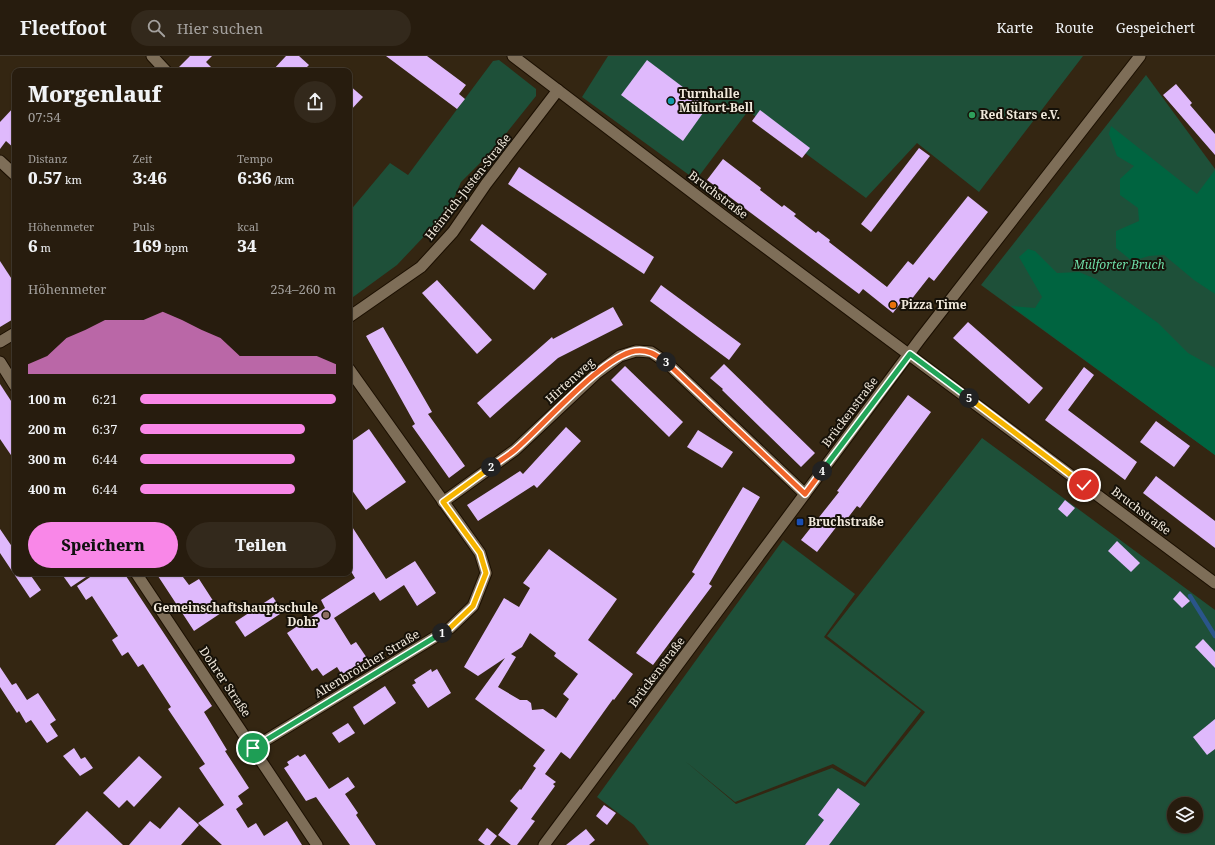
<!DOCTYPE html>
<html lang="de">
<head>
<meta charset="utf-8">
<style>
	body { margin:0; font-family:"Noto Serif",serif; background:#33291c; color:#f1f3f6; height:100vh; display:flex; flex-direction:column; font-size:15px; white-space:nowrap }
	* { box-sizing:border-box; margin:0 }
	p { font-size:13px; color:#a4a19e }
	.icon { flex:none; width:22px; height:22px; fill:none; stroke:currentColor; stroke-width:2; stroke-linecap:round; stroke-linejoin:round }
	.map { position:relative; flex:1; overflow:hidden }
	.drawer { position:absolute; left:12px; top:12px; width:340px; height:508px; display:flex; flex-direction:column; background:#271c0e; border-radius:8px; box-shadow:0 1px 3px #0004,0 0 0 1px #433a2e }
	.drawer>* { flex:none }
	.tools { position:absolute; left:1167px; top:741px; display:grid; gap:8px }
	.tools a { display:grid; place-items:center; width:36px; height:36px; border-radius:50%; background:#271c0e; box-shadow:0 1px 3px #0004,0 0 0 1px #433a2e; font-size:20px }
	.pin { position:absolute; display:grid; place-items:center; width:34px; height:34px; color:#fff; margin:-17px; border:2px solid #fff; border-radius:50%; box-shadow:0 1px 4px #0007 }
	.km { position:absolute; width:20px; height:20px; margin:-10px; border-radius:50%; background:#222; color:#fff; font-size:11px; line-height:20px; text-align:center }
	.round { display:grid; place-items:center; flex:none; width:42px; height:42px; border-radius:21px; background:#33291c }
	.head { display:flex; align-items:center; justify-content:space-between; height:68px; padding:0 16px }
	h1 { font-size:22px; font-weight:800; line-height:30px }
	.stats { display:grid; grid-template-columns:repeat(3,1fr); gap:6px; height:68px; padding:4px 16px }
	.stats div { display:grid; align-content:center }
	.stats b { font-size:17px; font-weight:800 }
	.stats small { font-size:11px; font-weight:400 }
	.stats p { font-size:11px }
	.chart { height:112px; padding:8px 16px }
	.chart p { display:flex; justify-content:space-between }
	.chart svg { width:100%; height:72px; margin-top:4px; fill:#f987e8; opacity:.7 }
	.button { display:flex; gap:8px; margin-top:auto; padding:8px 16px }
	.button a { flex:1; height:46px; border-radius:24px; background:#f987e8; color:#111; font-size:16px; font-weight:800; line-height:46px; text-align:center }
	.button a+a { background:#33291c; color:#f1f3f6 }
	ul { padding:0 16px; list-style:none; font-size:13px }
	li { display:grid; grid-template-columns:64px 48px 1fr; align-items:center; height:30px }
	li i { height:10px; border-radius:5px; background:#f987e8 }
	header { display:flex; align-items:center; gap:24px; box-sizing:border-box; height:56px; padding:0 20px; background:#271c0e; border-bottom:1px solid #433a2e }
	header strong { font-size:19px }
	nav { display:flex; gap:22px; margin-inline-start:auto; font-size:14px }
	.search { width:280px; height:36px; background:#33291c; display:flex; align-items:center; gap:10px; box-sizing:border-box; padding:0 14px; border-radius:22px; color:#a4a19e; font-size:15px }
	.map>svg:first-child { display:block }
	.green { fill:#1e5039; fill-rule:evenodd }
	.forest { fill:#006440 }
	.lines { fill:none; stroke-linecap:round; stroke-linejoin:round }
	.stream { stroke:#2a558a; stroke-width:4.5 }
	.building { fill:#dfb9fc; fill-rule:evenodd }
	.minor-casing { stroke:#1b0f00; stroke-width:13 }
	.minor { stroke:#7e6e58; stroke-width:11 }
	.split-1-casing { stroke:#fff; stroke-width:8 }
	.split-2-casing { stroke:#fff; stroke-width:8 }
	.split-3-casing { stroke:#fff; stroke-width:8 }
	.split-4-casing { stroke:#fff; stroke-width:8 }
	.split-5-casing { stroke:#fff; stroke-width:8 }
	.split-6-casing { stroke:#fff; stroke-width:8 }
	.split-1 { stroke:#22a559; stroke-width:5 }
	.split-2 { stroke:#f5b400; stroke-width:5 }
	.split-3 { stroke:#f0652b; stroke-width:5 }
	.split-4 { stroke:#f0652b; stroke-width:5 }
	.split-5 { stroke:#22a559; stroke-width:5 }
	.split-6 { stroke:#f5b400; stroke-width:5 }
	.culture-dot { fill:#0f9aa8; stroke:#161108; stroke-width:1.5 }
	.leisure-dot { fill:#2e9e5b; stroke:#161108; stroke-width:1.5 }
	.food-dot { fill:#e8710a; stroke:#161108; stroke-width:1.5 }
	.transit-dot { fill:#1a4fb4; stroke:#161108; stroke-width:1.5 }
	.education-dot { fill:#8d6e63; stroke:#161108; stroke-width:1.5 }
	.labels { text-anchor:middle; stroke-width:4; stroke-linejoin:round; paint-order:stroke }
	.poi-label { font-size:12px; font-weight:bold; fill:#f0e8db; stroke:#161108; text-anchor:start }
	.street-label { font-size:12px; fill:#f0e8db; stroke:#161108 }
	.park-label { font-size:12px; font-style:italic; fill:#6ddda7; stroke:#161108 }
</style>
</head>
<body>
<header>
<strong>Fleetfoot</strong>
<div class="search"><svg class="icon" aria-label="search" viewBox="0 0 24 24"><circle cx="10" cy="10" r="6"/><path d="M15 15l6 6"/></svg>Hier suchen</div>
<nav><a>Karte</a><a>Route</a><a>Gespeichert</a></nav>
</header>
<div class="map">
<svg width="1215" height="789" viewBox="0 0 1215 789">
	<rect width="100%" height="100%" fill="#342612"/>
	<g class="green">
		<path d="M608,0H1083L979,136L917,87L866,142L748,55L696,124L582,41Z"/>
		<path d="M499,4L536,33V40L492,95L461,126L449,154L397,209L349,244V156L390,107L408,119L493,5Z"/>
		<path d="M1146,19L1215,113V399L981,229Z"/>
		<path d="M982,382L1215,554V789H649L634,769L597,741L783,484L855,538L824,581L921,655L865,727L833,708L735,746L685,705L736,748L832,712L865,731L925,656L827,580ZM1174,748H1196V770H1174Z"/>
	</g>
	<g class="forest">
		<path d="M1111,70L1197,138L1215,114V238L1194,224L1164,199L1149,200L1132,205L1116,192V175L1139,165L1138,152L1120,139V123L1134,110L1117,100L1109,78Z"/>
		<path d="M1028,193L1035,195L1057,217L1079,216L1096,223L1158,267L1188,297L1215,312V399L1011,250L1035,252L1042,241L1019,201Z"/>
	</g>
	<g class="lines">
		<path class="stream" d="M1190,540L1215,580"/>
	</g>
	<g class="building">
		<path d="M190,0H212L206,6L215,15H175Z"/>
		<path d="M286,0H299L309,9L303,15H272Z"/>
		<path d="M386,0H427L466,29L459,38L465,43L457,53Z"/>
		<path d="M647,4L708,50L683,85L621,39Z"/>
		<path d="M1176,28L1192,47L1190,49L1215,78V99L1163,39Z"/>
		<path d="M349,29L363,41L349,56Z"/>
		<path d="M15,50V93L6,85L0,93V66Z"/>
		<path d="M760,54L810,92L802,102L752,65Z"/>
		<path d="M919,92L930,100L871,176L861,168Z"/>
		<path d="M723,103L761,132L760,134L782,151L784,149L796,158L794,160L816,177L818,175L830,184L829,186L887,231L908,205L913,209L968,140L988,156L934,225L929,221L907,249L902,245L893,257L863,233L859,238L707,124Z"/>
		<path d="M519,111L654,201L644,218L508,128Z"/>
		<path d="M482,168L547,218L534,234L470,184Z"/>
		<path d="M0,205L15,228V262L0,271Z"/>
		<path d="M437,224L492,284L477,298L422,237Z"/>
		<path d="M661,229L741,288L729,304L650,245Z"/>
		<path d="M613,251L623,269L558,302L490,362L477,347L552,281L553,283Z"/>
		<path d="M968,266L1043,332L1029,348L953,282Z"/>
		<path d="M383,271L432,356L428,358L465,410L449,422L412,370L415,368L366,280Z"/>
		<path d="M724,308L815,397L801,411L722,334L723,333L710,322Z"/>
		<path d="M625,310L683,366L669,381L611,324Z"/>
		<path d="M1084,311L1094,319L1068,354L1137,406L1125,424L1045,364Z"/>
		<path d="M0,328L15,351V405L0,383Z"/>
		<path d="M908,339L931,356L860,452L857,450L840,472L837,470L817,496L801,484L839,436L837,435Z"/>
		<path d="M1156,365L1190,390L1174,411L1140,386Z"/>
		<path d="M566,371L581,385L537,432L534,429L478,465L467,449L520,415L523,418Z"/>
		<path d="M369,373L406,426L366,454L349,430V387Z"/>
		<path d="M698,374L733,396L722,412L687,391Z"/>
		<path d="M1156,420L1215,465V492L1143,437Z"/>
		<path d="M743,431L760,441L709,528L712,530L653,609L636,597L695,518L692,516Z"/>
		<path d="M1065,444L1075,452L1067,461L1058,453Z"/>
		<path d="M349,466L386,523L415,505L436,537L417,550L404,529L380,545L374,536L334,562L351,589L356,586L367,602L342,619L337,611L323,620L317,612L312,615L287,577L325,552L321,544L355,522L349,512Z"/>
		<path d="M0,473L15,495V517H29L41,534L30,542L0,497Z"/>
		<path d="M1117,485L1140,507L1131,516L1108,495Z"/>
		<path d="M549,493L617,543L588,584L633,618L614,644L613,643L570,703L561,696L545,718L556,726L553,728L555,730L531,763L535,765L517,789H511L498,779L518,752L510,745L520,733L521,734L536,712L533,710L545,694L475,643L505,602L478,620L464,611L504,542L519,551L530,532L523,527ZM530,577L556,597L554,600L578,618L563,638L569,643L556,662L543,653L532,654L531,647L527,644H520L498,631L516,601L511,598L522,591Z"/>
		<path d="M61,517H92L71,531Z"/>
		<path d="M96,517H124L212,650L204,656L227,694L225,695L249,732L238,740L243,748L236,753L248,772L256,767L264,780L287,765L302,789H222L198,767L224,749L199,712L205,708L168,653L171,651L143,608L138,611L128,596L122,600L112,584L118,580L92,540L86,544L77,530Z"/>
		<path d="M156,517H180L189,529L199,523L221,557L194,575Z"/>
		<path d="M1180,535L1190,545L1182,552L1173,543Z"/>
		<path d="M273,541L283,556L245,581L235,566Z"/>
		<path d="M1203,583L1215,596V612L1195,591Z"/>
		<path d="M0,611L12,629L16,627L27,644L38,637L56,664L50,668L58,680L47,687L31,664L26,667L19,655L17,657L0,631Z"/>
		<path d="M431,613L432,616L437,613L451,637L428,652L412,629L416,627L414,624Z"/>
		<path d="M385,630L396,647L364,669L353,651Z"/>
		<path d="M1215,663V693L1207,699L1193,681Z"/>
		<path d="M348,667L355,677L339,687L332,677Z"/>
		<path d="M74,692L81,703L85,701L93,712L80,720L63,700Z"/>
		<path d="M305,698L329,733L348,721L355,731L345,738L358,757L356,759L376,789H350L316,741L306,745L284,712L289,709L287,706L298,699L300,701Z"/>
		<path d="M139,700L162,721L134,751L127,744L119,752L103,737Z"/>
		<path d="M838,732L860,748L829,789H805L824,764L818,759Z"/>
		<path d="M604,749L616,757L607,769L596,760Z"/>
		<path d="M179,751L199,769L181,789H129L150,765L160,773Z"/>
		<path d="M87,755L123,789H55Z"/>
		<path d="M487,772L497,780L490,789H485L478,784Z"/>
		<path d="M586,773L595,784L589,789H566Z"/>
	</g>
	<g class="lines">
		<g class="minor-casing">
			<g id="minor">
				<path d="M152,0L166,15"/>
				<path d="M513,0L726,162L1215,527"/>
				<path d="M0,105L15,119"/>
				<path d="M349,261L421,211L453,176L486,128L558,34"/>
				<path d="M0,286L15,277"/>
				<path d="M0,306L15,330"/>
				<path d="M443,446L515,394L597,317L620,300L636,295L651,296L666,306L805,438"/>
				<path d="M136,517L317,789"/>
				<path d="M253,692L450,572L473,550L486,517L480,497L349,313"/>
				<path d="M544,789L920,283L1140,0"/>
			</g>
		</g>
		<use href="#minor" class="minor"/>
	</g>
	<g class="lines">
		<g class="split-1-casing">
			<path id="split-1" d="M253,692L442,577"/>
		</g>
		<g class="split-2-casing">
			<path id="split-2" d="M442,577L450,572L473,550L486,517L480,497L443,446L491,411"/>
		</g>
		<g class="split-3-casing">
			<path id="split-3" d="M491,411C499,405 508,400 516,393C543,370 603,300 635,295C648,293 656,299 666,306"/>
		</g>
		<g class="split-4-casing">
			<path id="split-4" d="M666,306L805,438L822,415"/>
		</g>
		<g class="split-5-casing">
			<path id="split-5" d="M822,415L910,298L969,342"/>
		</g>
		<g class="split-6-casing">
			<path id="split-6" d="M969,342L1084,429"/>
		</g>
		<use href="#split-1" class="split-1"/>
		<use href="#split-2" class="split-2"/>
		<use href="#split-3" class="split-3"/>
		<use href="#split-4" class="split-4"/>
		<use href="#split-5" class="split-5"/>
		<use href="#split-6" class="split-6"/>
	</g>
	<circle class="culture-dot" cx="671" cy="45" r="4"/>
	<circle class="leisure-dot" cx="972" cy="59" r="4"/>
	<circle class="food-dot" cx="893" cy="249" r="4"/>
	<rect class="transit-dot" x="796" y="462" width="8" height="8" rx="2"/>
	<circle class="education-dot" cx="326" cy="559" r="4"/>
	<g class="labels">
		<g class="poi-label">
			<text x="679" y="42">Turnhalle<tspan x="679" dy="14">Mülfort-Bell</tspan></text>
			<text x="980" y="63">Red Stars e.V.</text>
			<text x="901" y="253">Pizza Time</text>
			<text x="808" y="470">Bruchstraße</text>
			<text x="318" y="556" text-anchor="end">Gemeinschaftshauptschule<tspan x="318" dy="14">Dohr</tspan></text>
		</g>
		<g class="street-label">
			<text transform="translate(468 131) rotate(-52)" y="4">Heinrich-Justen-Straße</text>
			<text transform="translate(718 139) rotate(37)" y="4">Bruchstraße</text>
			<text transform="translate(570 325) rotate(-42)" y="4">Hirtenweg</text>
			<text transform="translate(850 356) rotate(-53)" y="4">Brückenstraße</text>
			<text transform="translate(1141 455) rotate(37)" y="4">Bruchstraße</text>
			<text transform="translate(367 608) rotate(-31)" y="4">Altenbroicher Straße</text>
			<text transform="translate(657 616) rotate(-53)" y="4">Brückenstraße</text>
			<text transform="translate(225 626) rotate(56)" y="4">Dohrer Straße</text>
		</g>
		<g class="park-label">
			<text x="1119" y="213">Mülforter Bruch</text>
		</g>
	</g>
</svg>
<div class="tools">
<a><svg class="icon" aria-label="layers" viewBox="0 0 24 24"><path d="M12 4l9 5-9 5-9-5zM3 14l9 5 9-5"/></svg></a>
</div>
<div class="pin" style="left:253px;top:692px;background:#1e9e55"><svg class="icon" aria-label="arrive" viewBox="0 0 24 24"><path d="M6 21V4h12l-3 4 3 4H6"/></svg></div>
<div class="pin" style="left:1084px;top:429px;background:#d93025"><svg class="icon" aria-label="check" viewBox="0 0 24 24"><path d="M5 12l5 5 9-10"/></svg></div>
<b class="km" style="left:442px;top:577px">1</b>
<b class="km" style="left:491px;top:411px">2</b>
<b class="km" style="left:666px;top:306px">3</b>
<b class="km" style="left:822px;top:415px">4</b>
<b class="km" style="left:969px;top:342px">5</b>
<section class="drawer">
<div class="head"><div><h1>Morgenlauf</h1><p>07:54</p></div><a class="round"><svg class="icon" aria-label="share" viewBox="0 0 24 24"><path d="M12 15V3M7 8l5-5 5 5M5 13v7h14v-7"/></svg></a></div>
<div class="stats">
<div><p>Distanz</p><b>0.57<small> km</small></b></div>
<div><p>Zeit</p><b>3:46</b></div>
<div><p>Tempo</p><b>6:36<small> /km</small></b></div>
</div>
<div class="stats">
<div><p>Höhenmeter</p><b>6<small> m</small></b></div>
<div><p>Puls</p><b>169<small> bpm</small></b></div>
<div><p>kcal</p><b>34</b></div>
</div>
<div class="chart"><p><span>Höhenmeter</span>254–260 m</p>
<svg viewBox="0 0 160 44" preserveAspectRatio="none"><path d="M0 44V38L10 33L20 22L30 17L40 11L50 11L60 11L70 6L80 11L90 17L100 22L110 33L120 33L130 33L140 33L150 33L160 38V44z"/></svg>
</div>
<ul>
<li><b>100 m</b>6:21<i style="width:100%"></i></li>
<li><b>200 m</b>6:37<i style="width:84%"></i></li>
<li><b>300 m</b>6:44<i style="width:79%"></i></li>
<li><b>400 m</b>6:44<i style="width:79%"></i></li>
</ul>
<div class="button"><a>Speichern</a><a>Teilen</a></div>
</section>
</div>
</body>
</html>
